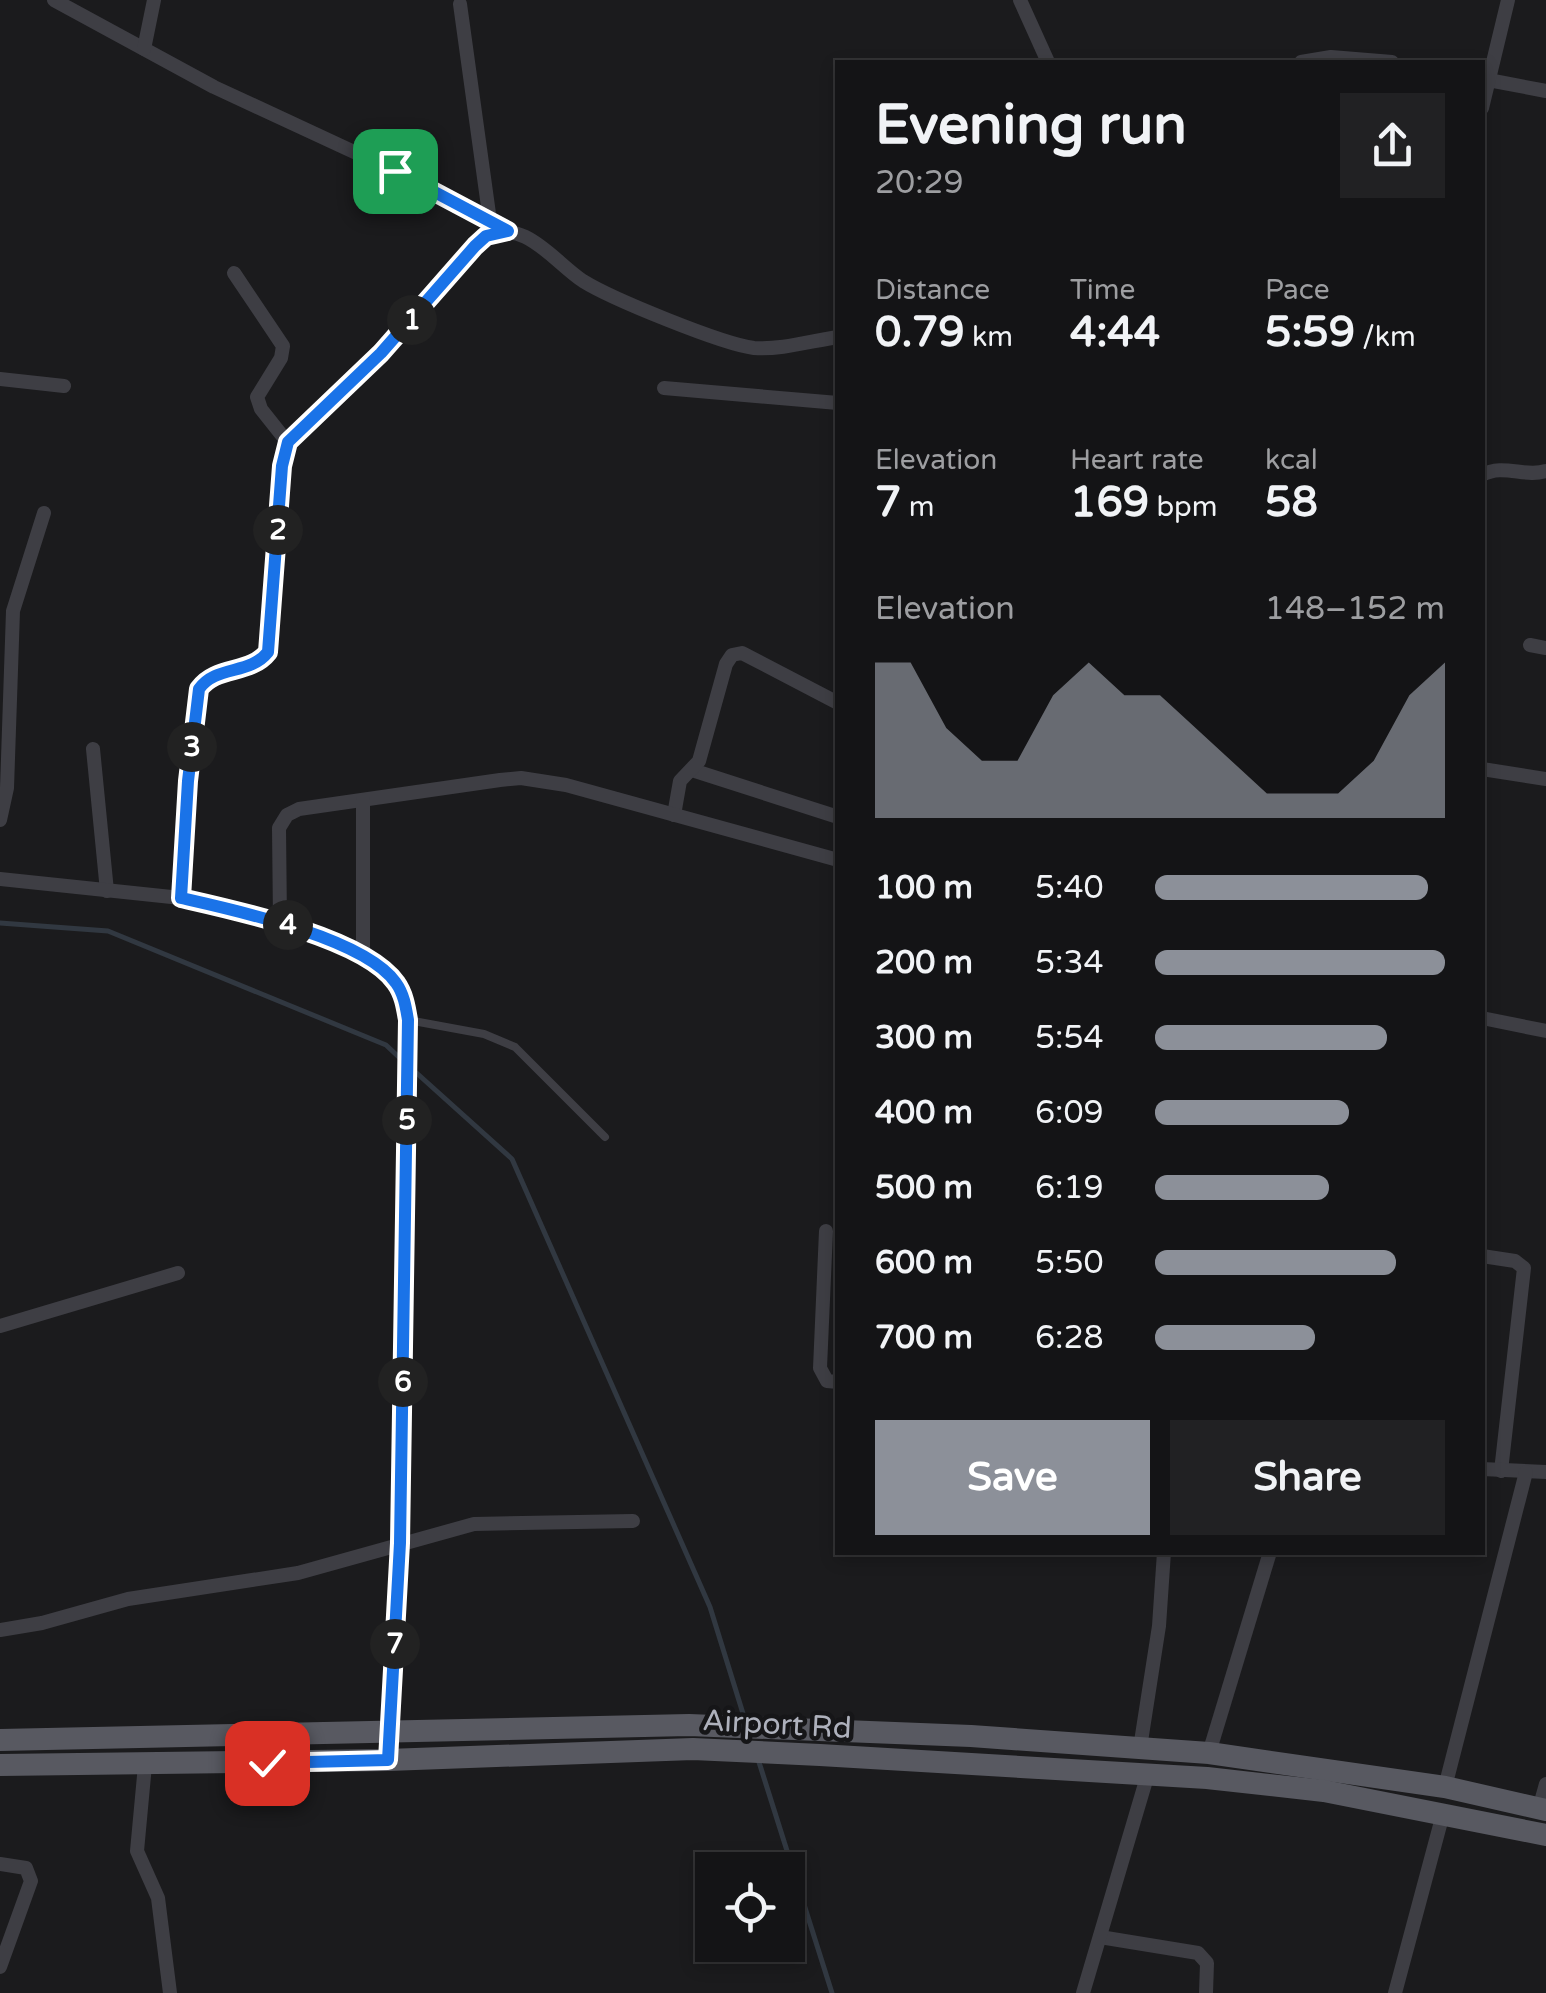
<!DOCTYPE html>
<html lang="en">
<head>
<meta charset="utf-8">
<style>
	body { margin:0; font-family:"Varela Round",sans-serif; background:#212123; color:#f1f3f6; height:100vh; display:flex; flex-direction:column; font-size:38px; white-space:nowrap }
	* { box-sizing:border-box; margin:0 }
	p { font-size:32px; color:#9d9ea1 }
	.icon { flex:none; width:55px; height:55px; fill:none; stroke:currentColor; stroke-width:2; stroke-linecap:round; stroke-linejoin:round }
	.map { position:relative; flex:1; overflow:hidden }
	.details { position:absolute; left:835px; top:60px; width:650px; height:1495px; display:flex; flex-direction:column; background:#141416; border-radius:0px; box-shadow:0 5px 15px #0003,0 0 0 2px #333335 }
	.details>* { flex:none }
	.controls { position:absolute; left:695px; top:1852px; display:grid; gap:20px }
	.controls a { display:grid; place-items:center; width:110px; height:110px; border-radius:0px; background:#141416; box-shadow:0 5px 15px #0003,0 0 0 2px #333335; font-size:50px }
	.pin { position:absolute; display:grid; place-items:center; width:85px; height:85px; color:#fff; margin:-42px; border-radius:20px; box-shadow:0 5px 15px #0006 }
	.km { position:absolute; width:50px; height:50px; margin:-25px; border-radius:50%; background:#222; color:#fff; font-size:28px; line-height:50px; text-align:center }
	.round { display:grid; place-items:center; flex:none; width:105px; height:105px; border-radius:0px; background:#212123 }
	.head { display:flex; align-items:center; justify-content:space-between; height:170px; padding:0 40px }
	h1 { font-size:55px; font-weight:800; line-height:75px }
	.stats { display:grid; grid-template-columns:repeat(3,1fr); gap:15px; height:170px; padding:10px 40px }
	.stats div { display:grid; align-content:center }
	.stats b { font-size:42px; font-weight:800 }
	.stats small { font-size:28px; font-weight:400 }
	.stats p { font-size:28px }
	.chart { height:280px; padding:20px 40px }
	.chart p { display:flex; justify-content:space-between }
	.chart svg { width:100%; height:180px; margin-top:10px; fill:#8c9099; opacity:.7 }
	.primary-button { display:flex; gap:20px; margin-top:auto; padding:20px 40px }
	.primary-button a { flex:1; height:115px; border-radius:0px; background:#8c9099; color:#fff; font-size:40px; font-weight:800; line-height:115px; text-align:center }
	.primary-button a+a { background:#212123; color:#f1f3f6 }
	ul { padding:0 40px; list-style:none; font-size:32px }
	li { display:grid; grid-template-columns:160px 120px 1fr; align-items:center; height:75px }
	li i { height:25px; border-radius:12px; background:#8c9099 }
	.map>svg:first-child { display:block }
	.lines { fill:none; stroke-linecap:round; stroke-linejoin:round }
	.stream { stroke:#313841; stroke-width:5 }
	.service { stroke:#3e3e44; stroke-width:8 }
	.minor { stroke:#3e3e44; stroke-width:14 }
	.primary { stroke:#585961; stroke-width:22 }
	.route-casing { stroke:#fff; stroke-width:20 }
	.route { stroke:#1a73e8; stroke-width:12 }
	.labels { text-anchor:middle; stroke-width:9; stroke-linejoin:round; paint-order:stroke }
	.street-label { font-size:30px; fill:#aeb1bc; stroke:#161618 }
</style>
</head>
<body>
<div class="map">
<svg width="1546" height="1993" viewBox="0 0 1546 1993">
	<rect width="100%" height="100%" fill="#1b1b1d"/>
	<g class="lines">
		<g class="stream">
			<path d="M0,923L108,931L386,1045L403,1061"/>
			<path d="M411,1068L512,1159L710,1607L745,1720"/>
			<path d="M758,1759L832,1993"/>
		</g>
		<path class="service" d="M408,1020L484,1034L515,1047L605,1137"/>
		<g class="minor">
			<path d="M54,0L214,87L395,171L508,231"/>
			<path d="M1020,0L1048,62"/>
			<path d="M460,4L490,221"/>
			<path d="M144,49L154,0"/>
			<path d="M1301,62L1331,57L1392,62"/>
			<path d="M1483,79L1546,91"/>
			<path d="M1482,108L1508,0"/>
			<path d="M234,273L283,346L281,358L257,397L261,409L288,443"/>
			<path d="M0,379L64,386"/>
			<path d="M664,388L838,403"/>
			<path d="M1482,475C1503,463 1525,478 1546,471"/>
			<path d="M1530,645L1546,648"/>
			<path d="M93,749L107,891"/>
			<path d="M1482,769L1546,779"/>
			<path d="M692,770L838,817"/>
			<path d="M674,815L680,781L699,761L726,664L732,655L742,653L838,703"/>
			<path d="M0,820L7,788L13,611L44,513"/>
			<path d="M0,879L181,898L280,921L363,956L397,984L405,1005L408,1083L400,1543L388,1760"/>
			<path d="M181,898L196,700L205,681L251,666L268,651L282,465L288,443L381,353L485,236C525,218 553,261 583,281C612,299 722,344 754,348C781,350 811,341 838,337"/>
			<path d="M280,921L279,828L287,815L299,809L500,780L521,778L566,785L838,860"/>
			<path d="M363,956V800"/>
			<path d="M1482,1018L1546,1031"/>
			<path d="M826,1231L820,1368L827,1381L838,1382"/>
			<path d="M1482,1256L1515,1261L1524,1268L1501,1471"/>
			<path d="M0,1326L178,1273"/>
			<path d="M1482,1469L1546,1472"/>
			<path d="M0,1630L42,1623L128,1599L298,1573L474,1524L633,1521"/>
			<path d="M1140,1748L1159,1626L1164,1552"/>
			<path d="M1209,1753L1270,1552"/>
			<path d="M145,1765L137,1851L158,1898L170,1993"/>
			<path d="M1445,1787L1526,1472"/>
			<path d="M1539,1809L1546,1784"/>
			<path d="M0,1864L26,1868L31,1881L0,1967"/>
			<path d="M1100,1937L1198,1953L1207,1963L1206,1993"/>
			<path d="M1083,1993L1147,1777"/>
			<path d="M1395,1993L1443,1814"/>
		</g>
		<g class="primary">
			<path d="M0,1740L689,1725L971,1736L1209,1753L1445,1787L1546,1810"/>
			<path d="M0,1765L388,1760L693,1749L820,1755L1207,1778L1324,1791L1546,1835"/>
		</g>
	</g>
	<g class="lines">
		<g class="route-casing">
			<path id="route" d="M267,1763L388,1760L400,1543L408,1020C406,1008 404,994 396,983C365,938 234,910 181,898L188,781L199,689C216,665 250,675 268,652L282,466L288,442L381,353L475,246L486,236L508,231L395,171"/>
		</g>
		<use href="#route" class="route"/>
	</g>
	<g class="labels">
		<g class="street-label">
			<text transform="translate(777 1724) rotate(3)" y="10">Airport Rd</text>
		</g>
	</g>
</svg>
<div class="controls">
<a><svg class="icon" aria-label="locate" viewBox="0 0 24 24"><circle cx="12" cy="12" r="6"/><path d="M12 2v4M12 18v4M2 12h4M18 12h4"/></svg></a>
</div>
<div class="pin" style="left:395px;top:171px;background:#1e9e55"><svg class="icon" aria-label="arrive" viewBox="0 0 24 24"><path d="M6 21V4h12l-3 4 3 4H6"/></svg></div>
<div class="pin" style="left:267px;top:1763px;background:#d93025"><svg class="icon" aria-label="check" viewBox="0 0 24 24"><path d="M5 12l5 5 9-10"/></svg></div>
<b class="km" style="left:412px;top:320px">1</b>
<b class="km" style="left:278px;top:530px">2</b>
<b class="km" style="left:192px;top:747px">3</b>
<b class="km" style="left:288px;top:925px">4</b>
<b class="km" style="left:407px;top:1120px">5</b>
<b class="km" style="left:403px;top:1382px">6</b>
<b class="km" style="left:395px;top:1644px">7</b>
<section class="details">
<div class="head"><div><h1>Evening run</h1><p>20:29</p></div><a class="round"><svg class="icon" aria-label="share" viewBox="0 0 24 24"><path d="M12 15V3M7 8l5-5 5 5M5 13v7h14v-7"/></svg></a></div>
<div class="stats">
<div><p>Distance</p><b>0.79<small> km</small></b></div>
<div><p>Time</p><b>4:44</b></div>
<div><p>Pace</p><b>5:59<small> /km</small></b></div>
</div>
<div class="stats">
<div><p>Elevation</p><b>7<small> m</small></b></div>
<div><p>Heart rate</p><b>169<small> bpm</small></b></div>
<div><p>kcal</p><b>58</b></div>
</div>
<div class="chart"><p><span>Elevation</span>148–152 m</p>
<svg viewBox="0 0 160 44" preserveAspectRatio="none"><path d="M0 44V6L10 6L20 22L30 30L40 30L50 14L60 6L70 14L80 14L90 22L100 30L110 38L120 38L130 38L140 30L150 14L160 6V44z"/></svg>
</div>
<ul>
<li><b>100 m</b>5:40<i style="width:94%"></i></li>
<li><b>200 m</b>5:34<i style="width:100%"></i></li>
<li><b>300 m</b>5:54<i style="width:80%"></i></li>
<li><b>400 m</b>6:09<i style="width:67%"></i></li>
<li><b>500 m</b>6:19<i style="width:60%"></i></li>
<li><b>600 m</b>5:50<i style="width:83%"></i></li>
<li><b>700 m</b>6:28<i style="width:55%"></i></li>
</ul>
<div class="primary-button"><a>Save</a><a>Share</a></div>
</section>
</div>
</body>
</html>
